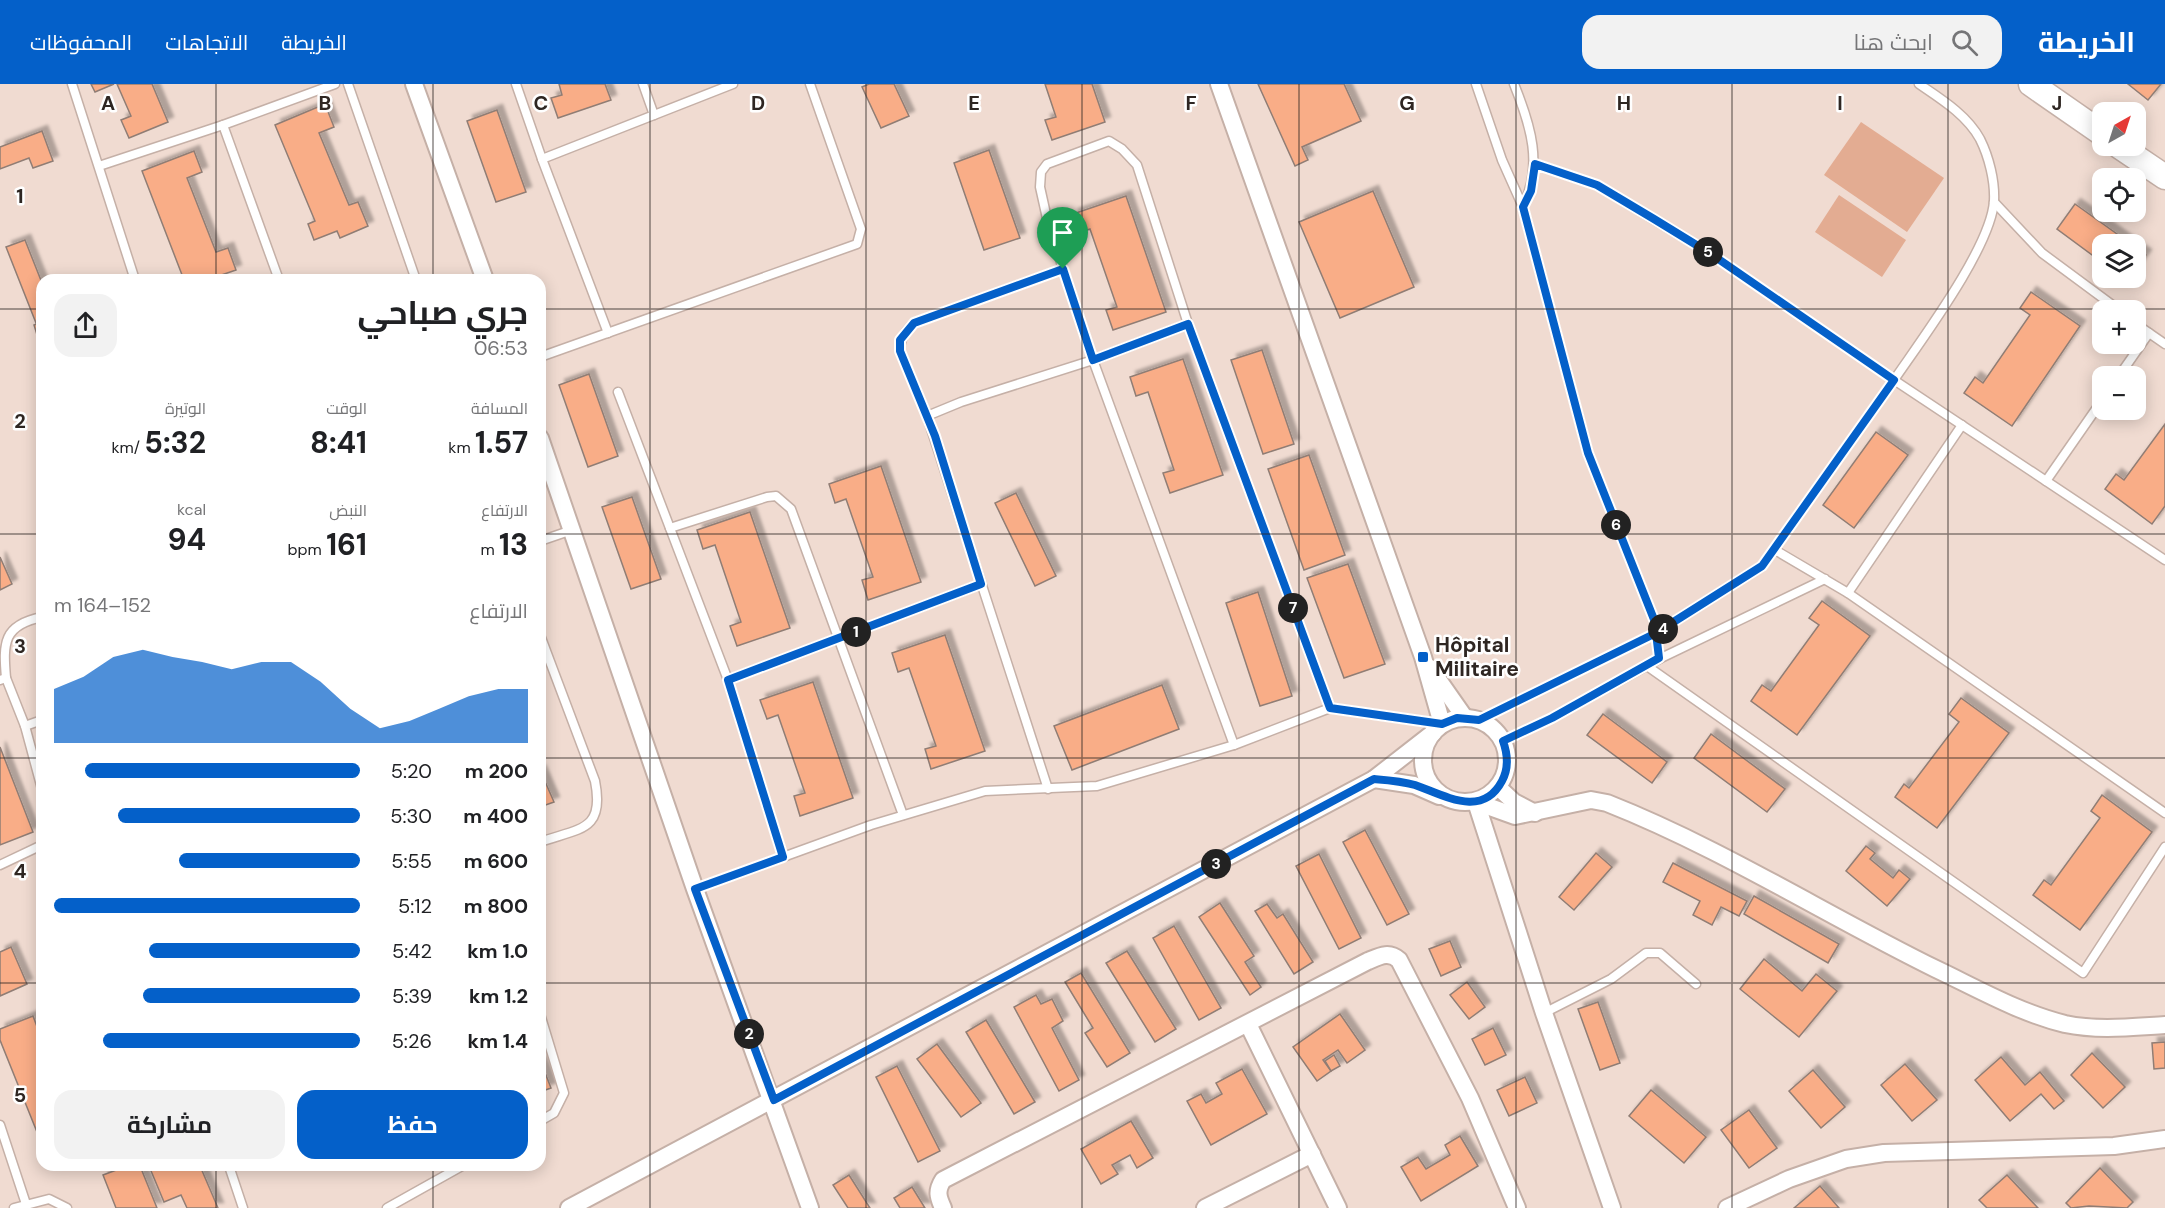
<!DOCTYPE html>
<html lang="ar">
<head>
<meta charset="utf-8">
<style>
	body { margin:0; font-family:"DM Sans",Cairo,sans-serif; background:#f2f2f2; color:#202124; direction:rtl; height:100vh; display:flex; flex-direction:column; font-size:22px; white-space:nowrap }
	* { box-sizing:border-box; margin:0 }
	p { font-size:20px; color:#757577 }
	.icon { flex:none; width:33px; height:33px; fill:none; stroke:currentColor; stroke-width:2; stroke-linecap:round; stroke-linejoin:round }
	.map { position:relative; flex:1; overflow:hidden; direction:ltr }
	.side { position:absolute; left:36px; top:190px; width:510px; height:897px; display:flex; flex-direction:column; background:#fff; border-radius:18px; box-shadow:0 3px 15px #0003; direction:rtl }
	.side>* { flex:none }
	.needle { width:39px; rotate:39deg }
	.buttons { position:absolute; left:2092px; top:18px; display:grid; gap:12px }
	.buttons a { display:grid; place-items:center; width:54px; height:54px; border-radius:12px; background:#fff; box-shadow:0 3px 15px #0003; font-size:30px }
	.pin { position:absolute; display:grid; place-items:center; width:51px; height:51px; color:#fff; margin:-62px -26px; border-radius:50% 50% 50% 0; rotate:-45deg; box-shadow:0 0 6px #0007 }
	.pin .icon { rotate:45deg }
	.km { position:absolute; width:30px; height:30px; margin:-15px; border-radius:50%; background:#222; color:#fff; font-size:16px; line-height:30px; text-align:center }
	.round { display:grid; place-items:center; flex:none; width:63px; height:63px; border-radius:18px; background:#f2f2f2 }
	.headline { display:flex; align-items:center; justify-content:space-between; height:102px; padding:0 18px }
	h1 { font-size:33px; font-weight:700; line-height:45px }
	.metrics { display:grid; grid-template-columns:repeat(3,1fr); gap:9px; height:102px; padding:6px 18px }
	.metrics div { display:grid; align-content:center }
	.metrics b { font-size:30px; font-weight:700 }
	.metrics small { font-size:16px; font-weight:400 }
	.metrics p { font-size:16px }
	.chart { height:168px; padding:12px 18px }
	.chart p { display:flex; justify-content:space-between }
	.chart svg { width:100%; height:108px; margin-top:6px; fill:#0460c9; opacity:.7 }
	.cta { display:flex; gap:12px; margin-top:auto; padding:12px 18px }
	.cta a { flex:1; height:69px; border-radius:18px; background:#0460c9; color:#fff; font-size:24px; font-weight:700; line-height:69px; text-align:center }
	.cta a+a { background:#f2f2f2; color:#202124 }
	ul { padding:0 18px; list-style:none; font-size:20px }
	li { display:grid; grid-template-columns:96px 72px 1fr; align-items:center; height:45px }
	li i { height:15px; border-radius:8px; background:#0460c9 }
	header { display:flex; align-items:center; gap:36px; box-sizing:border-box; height:84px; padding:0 30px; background:#0460c9; color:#fff }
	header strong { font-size:28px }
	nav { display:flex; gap:33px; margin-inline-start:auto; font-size:21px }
	.search { width:420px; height:54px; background:#f2f2f2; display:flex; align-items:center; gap:15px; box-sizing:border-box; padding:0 21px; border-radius:18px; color:#757577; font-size:22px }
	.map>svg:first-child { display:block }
	.pitch { fill:#e3ac92 }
	.building { fill:#f9ad87; stroke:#907d74; stroke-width:1.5; filter:url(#shadow) }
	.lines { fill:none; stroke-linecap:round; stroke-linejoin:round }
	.lane-casing { stroke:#c5b0a7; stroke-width:11 }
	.street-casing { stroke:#c5b0a7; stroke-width:20 }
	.secondary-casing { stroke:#c5b0a7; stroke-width:27 }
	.lane { stroke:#fff; stroke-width:8 }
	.street { stroke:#fff; stroke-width:16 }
	.secondary { stroke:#fff; stroke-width:24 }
	.route-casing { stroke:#fff; stroke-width:12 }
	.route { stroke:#0460c9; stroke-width:8 }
	.grid { fill:none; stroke:#2e2622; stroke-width:1.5; stroke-opacity:0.55 }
	.poi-dot { fill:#0460c9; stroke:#fff; stroke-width:2 }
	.labels { text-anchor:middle; stroke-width:5; stroke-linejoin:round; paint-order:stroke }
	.poi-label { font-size:21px; font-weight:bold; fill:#2e2622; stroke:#fff; text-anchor:start }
	.grid-label { font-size:20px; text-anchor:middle; font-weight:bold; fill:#2e2622; stroke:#fff; stroke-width:5; stroke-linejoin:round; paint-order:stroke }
</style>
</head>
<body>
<header>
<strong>الخريطة</strong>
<div class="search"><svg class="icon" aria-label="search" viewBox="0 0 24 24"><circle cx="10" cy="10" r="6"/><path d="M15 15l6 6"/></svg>ابحث هنا</div>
<nav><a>الخريطة</a><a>الاتجاهات</a><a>المحفوظات</a></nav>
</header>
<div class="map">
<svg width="2165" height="1124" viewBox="0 0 2165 1124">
	<defs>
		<filter id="shadow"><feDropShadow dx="5.5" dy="-5.5" stdDeviation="1.5" flood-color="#0004"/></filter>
	</defs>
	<rect width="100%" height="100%" fill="#f0dbd1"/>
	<g class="pitch">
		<path d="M1861,38L1944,94L1907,148L1824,91Z"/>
		<path d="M1839,111L1906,156L1882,193L1815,148Z"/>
	</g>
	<g class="building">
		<path d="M91,0H114L95,8Z"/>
		<path d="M117,0H152L168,38L129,54L121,36L131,32Z"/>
		<path d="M559,0H605L611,16L558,34L551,14L562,11Z"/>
		<path d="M869,0H894L909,32L881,44L862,3Z"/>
		<path d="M1045,0H1092L1105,38L1052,56L1045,36L1056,33Z"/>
		<path d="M1258,0H1344L1361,37L1302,63L1308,76L1295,82Z"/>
		<path d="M2128,0H2161L2148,16Z"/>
		<path d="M325,20L334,43L319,49L349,121L358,118L368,142L340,154L337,147L314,156L308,140L315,137L275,41Z"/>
		<path d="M497,26L526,108L496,118L467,37Z"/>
		<path d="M42,47L53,77L33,84L29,74L0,85V63Z"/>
		<path d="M989,66L1020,154L984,166L954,79Z"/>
		<path d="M194,67L202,88L187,94L216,168L228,164L236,186L207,196H184L142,87Z"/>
		<path d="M1373,107L1414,203L1340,234L1299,138Z"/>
		<path d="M1126,112L1166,228L1113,246L1106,226L1117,223L1090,145L1079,149L1073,130Z"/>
		<path d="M2075,120L2131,160H2103V179L2057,145Z"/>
		<path d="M25,156L42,199V236L36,239L6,163Z"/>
		<path d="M2136,164L2146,171L2136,185Z"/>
		<path d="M2031,208L2080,242L2012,342L1964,309L1975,293L1983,299L2030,231L2020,224Z"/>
		<path d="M42,238V267L34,241Z"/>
		<path d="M1262,266L1294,360L1263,370L1231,276Z"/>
		<path d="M1183,275L1223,391L1170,409L1163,389L1174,386L1148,308L1136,312L1130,293Z"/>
		<path d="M589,290L618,372L588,383L559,301Z"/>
		<path d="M2165,340V422L2152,440L2105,405L2116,390L2124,396Z"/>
		<path d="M1876,348L1908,371L1854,444L1823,421Z"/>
		<path d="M1309,371L1345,471L1304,486L1268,385Z"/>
		<path d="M881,382L921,498L868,516L862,496L873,493L846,415L835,419L829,400Z"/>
		<path d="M1016,409L1056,492L1035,502L995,419Z"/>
		<path d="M632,413L661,495L631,505L602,423Z"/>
		<path d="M750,428L790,544L737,562L730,542L741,538L715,461L703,465L697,446Z"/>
		<path d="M0,473L12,500L0,506Z"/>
		<path d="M1348,480L1385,580L1344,594L1307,494Z"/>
		<path d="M1258,508L1292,612L1260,622L1226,519Z"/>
		<path d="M1822,517L1870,552L1797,651L1751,617L1762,601L1771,607L1819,541L1809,534Z"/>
		<path d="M945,551L985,667L931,685L925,665L936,662L909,584L898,588L892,569Z"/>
		<path d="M813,598L853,714L800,732L794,712L805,709L778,631L767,635L760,616Z"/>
		<path d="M1162,601L1179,645L1072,686L1054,642Z"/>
		<path d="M1961,614L2009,649L1937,744L1895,713L1904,700L1909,704L1959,638L1949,630Z"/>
		<path d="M1603,630L1667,678L1652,699L1587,651Z"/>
		<path d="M1711,650L1785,705L1767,728L1694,674Z"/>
		<path d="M0,663L33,748L0,761Z"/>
		<path d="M540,686L554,718L540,723Z"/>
		<path d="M2102,711L2152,748L2080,846L2033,811L2044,796L2051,801L2100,734L2091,727Z"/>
		<path d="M1365,746L1409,830L1387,841L1343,758Z"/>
		<path d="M1866,762L1875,769L1870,775L1893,794L1899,786L1910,795L1887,822L1846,787Z"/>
		<path d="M1596,769L1612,783L1574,826L1559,813Z"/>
		<path d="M1319,770L1361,854L1339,865L1296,782Z"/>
		<path d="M1673,779L1747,817L1739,832L1721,823L1712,841L1693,831L1700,817L1663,798Z"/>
		<path d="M1754,812L1839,860L1828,879L1744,830Z"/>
		<path d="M1220,819L1254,872L1245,878L1261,903L1250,911L1199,833Z"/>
		<path d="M1267,820L1277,834L1283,830L1313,878L1294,890L1255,827Z"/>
		<path d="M1174,842L1221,924L1199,936L1153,854Z"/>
		<path d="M1450,857L1461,883L1441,892L1429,865Z"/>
		<path d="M11,863L27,900L0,912V868Z"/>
		<path d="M1127,867L1176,945L1155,958L1106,879Z"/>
		<path d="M1764,875L1802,907L1816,890L1837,907L1799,953L1740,905Z"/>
		<path d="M1081,889L1130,969L1107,983L1085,949L1093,944L1065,898Z"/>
		<path d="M1467,898L1485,923L1469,935L1450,911Z"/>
		<path d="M1036,911L1041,920L1052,915L1063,937L1052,944L1079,996L1059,1007L1014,923Z"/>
		<path d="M1598,918L1620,979L1600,986L1578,925Z"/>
		<path d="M1340,930L1365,966L1347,979L1338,966L1323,976L1331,987L1317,997L1293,963Z"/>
		<path d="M33,932L42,956L41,1058L0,956V945Z"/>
		<path d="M986,936L1035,1018L1014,1030L966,948Z"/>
		<path d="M1493,944L1506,971L1485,981L1472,955Z"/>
		<path d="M2165,958V984L2154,985L2152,959Z"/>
		<path d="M937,960L981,1019L961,1033L917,975Z"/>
		<path d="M2092,969L2125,1003L2103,1024L2071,991Z"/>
		<path d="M1334,971L1340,982L1331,987L1325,977Z"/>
		<path d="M2001,973L2025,1001L2040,988L2064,1017L2054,1025L2041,1010L2010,1037L1975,996Z"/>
		<path d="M540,976L551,1004L540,1008Z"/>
		<path d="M1905,980L1937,1016L1912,1037L1881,1001Z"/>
		<path d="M897,982L940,1067L918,1078L876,993Z"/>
		<path d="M1242,985L1267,1030L1211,1061L1187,1017L1201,1010L1206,1019L1222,1010L1216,999Z"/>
		<path d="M1813,986L1845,1023L1821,1044L1789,1007Z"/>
		<path d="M1525,993L1537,1019L1509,1032L1497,1006Z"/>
		<path d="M1651,1006L1706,1053L1684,1079L1629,1032Z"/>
		<path d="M1749,1026L1777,1064L1749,1084L1721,1046Z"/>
		<path d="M1131,1037L1153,1074L1137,1084L1130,1071L1112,1081L1118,1090L1101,1100L1081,1065Z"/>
		<path d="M1460,1052L1478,1082L1421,1117L1401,1083L1418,1073L1426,1085L1450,1071L1445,1061Z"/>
		<path d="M127,1082H140L157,1124H116L103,1091Z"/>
		<path d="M149,1082H200L218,1124H187L181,1111L164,1118Z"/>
		<path d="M2100,1084L2133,1118L2127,1124L2089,1122L2071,1124L2066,1119Z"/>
		<path d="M849,1091L870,1124H848L833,1101Z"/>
		<path d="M2007,1091L2038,1124H1987L1979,1116Z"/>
		<path d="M1820,1102L1839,1124H1794Z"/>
		<path d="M912,1103L925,1124H900L894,1114Z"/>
	</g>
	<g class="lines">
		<g class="lane-casing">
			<g id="lane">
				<path d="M72,0L135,196"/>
				<path d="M348,0L416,196"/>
				<path d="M516,0L542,75"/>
				<path d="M643,0L654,31"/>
				<path d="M1476,0L1502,76L1523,123L1588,369L1655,538L1659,575"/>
				<path d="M1514,0C1531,42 1543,81 1523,123"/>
				<path d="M223,41L335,0"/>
				<path d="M1535,80L1597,101L1711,170L1894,296C1922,255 1991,163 1994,117C1995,97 1989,73 1980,55C1967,31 1941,15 1919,0"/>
				<path d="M99,82L223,41L279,196"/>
				<path d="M1994,118L2042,169L2119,226"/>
				<path d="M1188,240L1137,81L1122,65L1109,57L1047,80L1041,88L1040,103L1048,139L1093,276L1234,661"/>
				<path d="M2136,240L2165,260"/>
				<path d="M608,249L542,75L733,0"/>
				<path d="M540,273L857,160L861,145L810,0"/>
				<path d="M2119,292L2149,249"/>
				<path d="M618,308L728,596"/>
				<path d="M927,332L900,267C900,254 905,248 914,239L1063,185"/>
				<path d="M2046,397L2103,315"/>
				<path d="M670,444L767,413L776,412L791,425L903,731"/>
				<path d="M540,457L572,446"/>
				<path d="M1775,466L1848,509L2165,729"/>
				<path d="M981,500L728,596L783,773L871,741L985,707L1097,702L1234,661L1330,624L1442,640"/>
				<path d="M1848,509L1962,341"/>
				<path d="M540,551L595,697C605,747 580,744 540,758"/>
				<path d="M1647,582L2083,889L2165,763"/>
				<path d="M6,594L25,642L42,636"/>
				<path d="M0,596L6,594C3,559 3,541 42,533"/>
				<path d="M1479,636L1656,549L1762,482L1894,296L2165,476"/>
				<path d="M25,642L42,705"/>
				<path d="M1503,657L1552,634L1659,575L1825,495"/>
				<path d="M1048,705L927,332L961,318L1093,276L1188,240L1330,624"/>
				<path d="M0,781L42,761"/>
				<path d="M695,805L783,773"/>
				<path d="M1544,929L1611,895L1646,869H1660L1696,900"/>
				<path d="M540,930L564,1009L554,1029L540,1037"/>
				<path d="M0,1041L26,1120"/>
				<path d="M229,1082L243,1124"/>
				<path d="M14,1124L49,1115L67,1124"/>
				<path d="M387,1124L462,1082"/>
			</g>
		</g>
		<g class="street-casing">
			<g id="street">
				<path d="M414,0L485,196"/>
				<path d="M1219,0L1423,573L1442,640"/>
				<path d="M540,354L695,805L810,1124"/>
				<path d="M1430,584L1465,634"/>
				<circle cx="1465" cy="676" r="42"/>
				<path d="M1374,695L1414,701L1439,712"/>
				<path d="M1500,700V705L1514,718L1535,729"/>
				<path d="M1476,718L1515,732L1591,716L1607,719C1721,764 1826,831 1936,885C1978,905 2020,929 2065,940C2098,947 2132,943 2165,941"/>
				<path d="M1476,718L1544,929L1612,1124"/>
				<path d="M1248,940L1338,1124"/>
				<path d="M569,1124L1374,695L1433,649"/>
				<path d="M943,1124C938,1113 936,1107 943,1096L1368,877C1380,872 1389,867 1399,876L1470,1014L1517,1124"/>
				<path d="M1205,1124L1312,1070"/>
				<path d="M1727,1124L1789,1095L1846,1075L1884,1069L2114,1062L2165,1055"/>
			</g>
		</g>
		<g class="secondary-casing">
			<g id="secondary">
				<path d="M2031,0L2103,50"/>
				<path d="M2119,62L2165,93"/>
			</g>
		</g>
		<use href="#lane" class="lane"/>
		<use href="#street" class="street"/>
		<use href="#secondary" class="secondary"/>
	</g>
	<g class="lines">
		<g class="route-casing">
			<path id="route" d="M1063,185L914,239L900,256V267L935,352L981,500L728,596L783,773L695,805L774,1016L1374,695C1387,696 1402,697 1415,701C1444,711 1482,735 1502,697C1509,684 1508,671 1503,657L1552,634L1659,574L1656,549L1762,482L1894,296L1711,170L1654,135L1597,101L1535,80L1531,107L1523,123L1588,369L1655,538L1656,549L1479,636L1457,634L1442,640L1330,624L1188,240L1093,276L1063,185"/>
		</g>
		<use href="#route" class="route"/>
	</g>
	<path class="grid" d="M216,0V196M433,0V196M650,0V1124M866,0V1124M1082,0V1124M1299,0V1124M1516,0V1124M1732,0V1124M1948,0V1124M0,225H42M540,225H2165M0,450H42M540,450H2165M0,674H42M540,674H2165M0,899H42M540,899H2165M216,1082V1124M433,1082V1124"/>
	<rect class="poi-dot" x="1417" y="567" width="12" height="12" rx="3"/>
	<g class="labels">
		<g class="poi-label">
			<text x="1435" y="568">Hôpital<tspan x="1435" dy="24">Militaire</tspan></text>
		</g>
	</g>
	<g class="grid-label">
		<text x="108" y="26">A</text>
		<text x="325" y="26">B</text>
		<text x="541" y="26">C</text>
		<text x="758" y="26">D</text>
		<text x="974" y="26">E</text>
		<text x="1191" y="26">F</text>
		<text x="1407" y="26">G</text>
		<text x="1624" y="26">H</text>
		<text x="1840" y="26">I</text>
		<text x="2057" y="26">J</text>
		<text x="20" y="119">1</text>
		<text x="20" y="344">2</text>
		<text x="20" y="569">3</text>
		<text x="20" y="794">4</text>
		<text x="20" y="1018">5</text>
	</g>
</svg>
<div class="buttons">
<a><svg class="needle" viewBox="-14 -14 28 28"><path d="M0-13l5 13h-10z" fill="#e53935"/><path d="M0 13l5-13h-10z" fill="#757577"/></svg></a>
<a><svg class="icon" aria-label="locate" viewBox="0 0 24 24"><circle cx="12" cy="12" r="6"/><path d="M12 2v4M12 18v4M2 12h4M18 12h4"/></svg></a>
<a><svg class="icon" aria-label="layers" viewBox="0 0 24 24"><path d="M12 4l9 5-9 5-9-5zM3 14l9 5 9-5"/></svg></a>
<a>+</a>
<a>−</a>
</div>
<div class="pin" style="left:1063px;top:185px;background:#1e9e55"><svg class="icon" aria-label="arrive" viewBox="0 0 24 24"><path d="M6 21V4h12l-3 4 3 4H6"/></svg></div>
<b class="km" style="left:856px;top:548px">1</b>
<b class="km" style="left:749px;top:950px">2</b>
<b class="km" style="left:1216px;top:780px">3</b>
<b class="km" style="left:1663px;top:545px">4</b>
<b class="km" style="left:1708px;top:168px">5</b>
<b class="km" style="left:1616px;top:441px">6</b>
<b class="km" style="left:1293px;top:524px">7</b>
<section class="side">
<div class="headline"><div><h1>جري صباحي</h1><p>06:53</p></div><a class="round"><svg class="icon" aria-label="share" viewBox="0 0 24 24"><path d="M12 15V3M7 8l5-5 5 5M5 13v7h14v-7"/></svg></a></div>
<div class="metrics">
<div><p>المسافة</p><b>1.57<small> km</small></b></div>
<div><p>الوقت</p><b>8:41</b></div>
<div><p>الوتيرة</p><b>5:32<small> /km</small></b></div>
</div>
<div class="metrics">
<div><p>الارتفاع</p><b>13<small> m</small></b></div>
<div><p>النبض</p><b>161<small> bpm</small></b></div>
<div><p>kcal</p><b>94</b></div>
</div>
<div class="chart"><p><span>الارتفاع</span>152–164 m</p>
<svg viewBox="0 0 160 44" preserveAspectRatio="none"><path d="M0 44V22L10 17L20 9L30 6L40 9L50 11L60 14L70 11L80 11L90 19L100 30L110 38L120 35L130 30L140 25L150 22L160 22V44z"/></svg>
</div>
<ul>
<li><b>200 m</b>5:20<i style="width:90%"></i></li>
<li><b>400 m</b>5:30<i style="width:79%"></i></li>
<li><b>600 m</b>5:55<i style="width:59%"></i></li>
<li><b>800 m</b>5:12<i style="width:100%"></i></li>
<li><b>1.0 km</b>5:42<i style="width:69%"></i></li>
<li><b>1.2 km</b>5:39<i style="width:71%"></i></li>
<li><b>1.4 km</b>5:26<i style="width:84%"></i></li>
</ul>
<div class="cta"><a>حفظ</a><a>مشاركة</a></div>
</section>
</div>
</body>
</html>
